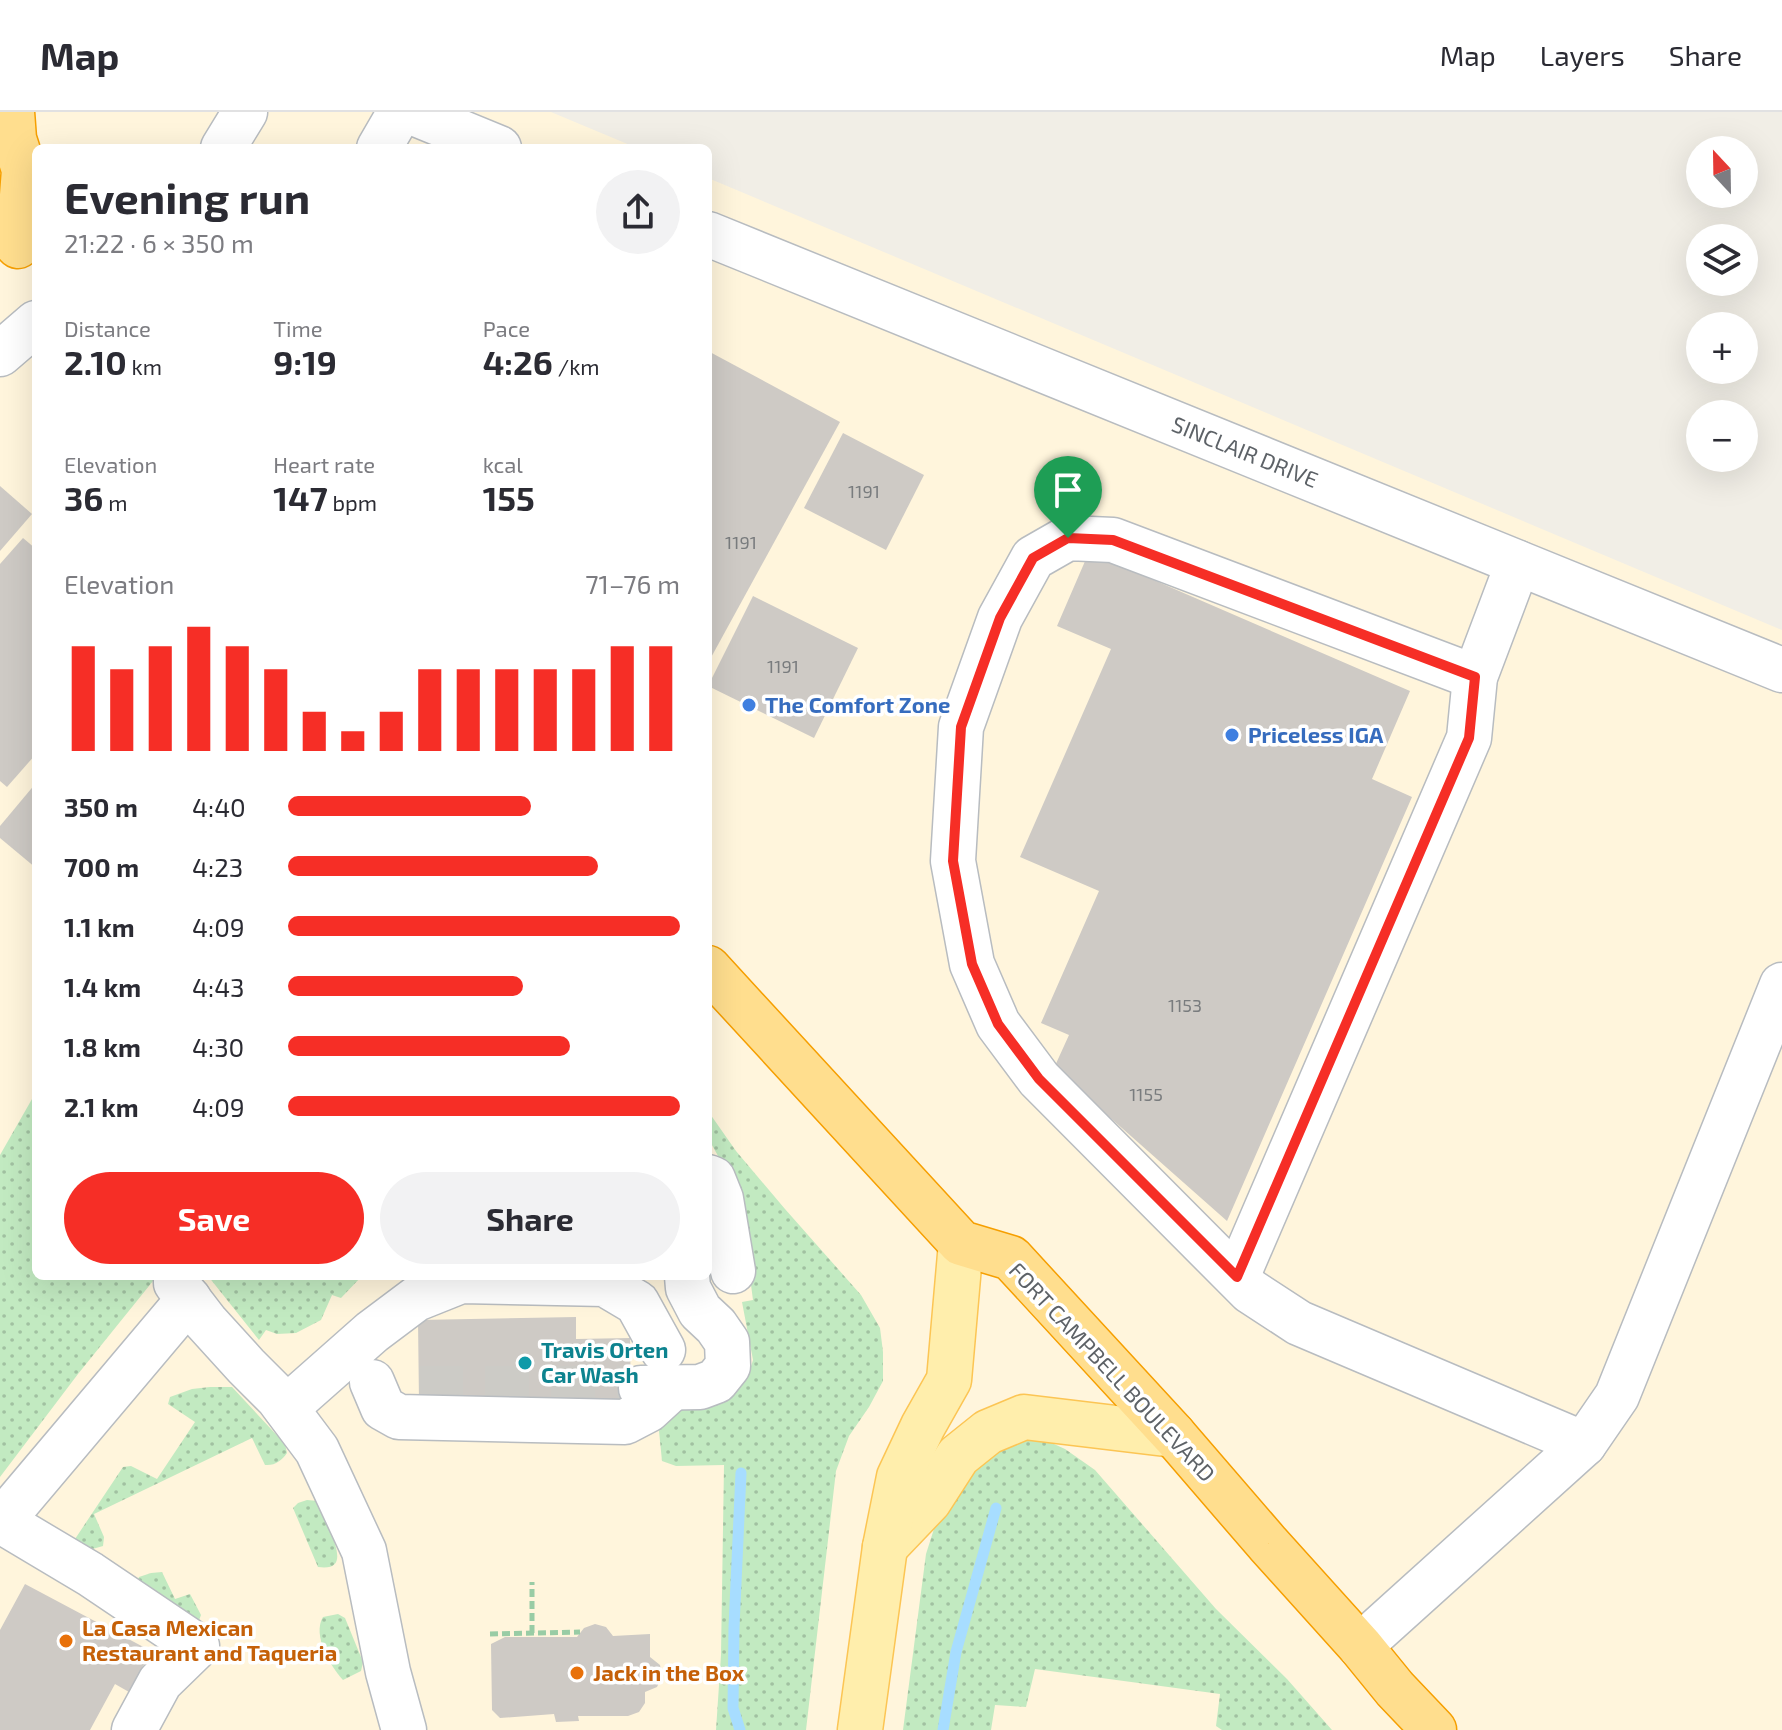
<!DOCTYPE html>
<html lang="en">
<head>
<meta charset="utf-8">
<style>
	body { margin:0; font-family:"Exo 2",sans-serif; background:#f2f2f3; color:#2b2b33; height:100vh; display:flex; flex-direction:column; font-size:30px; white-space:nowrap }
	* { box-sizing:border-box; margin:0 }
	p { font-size:26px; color:#7c7c81 }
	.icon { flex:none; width:44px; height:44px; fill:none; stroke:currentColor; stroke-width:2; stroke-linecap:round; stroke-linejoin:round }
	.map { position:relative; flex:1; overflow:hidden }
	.details { position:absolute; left:32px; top:32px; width:680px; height:1136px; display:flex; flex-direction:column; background:#fff; border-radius:12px; box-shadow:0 8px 32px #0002 }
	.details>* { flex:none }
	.needle { width:52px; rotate:338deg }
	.controls { position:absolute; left:1686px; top:24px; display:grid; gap:16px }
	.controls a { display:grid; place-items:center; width:72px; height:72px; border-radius:50%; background:#fff; box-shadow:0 8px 32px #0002; font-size:40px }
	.pin { position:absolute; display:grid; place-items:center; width:68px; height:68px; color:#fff; margin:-82px -34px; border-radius:50% 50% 50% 0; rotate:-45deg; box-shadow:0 0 8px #0007 }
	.pin .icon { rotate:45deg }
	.round { display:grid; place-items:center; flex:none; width:84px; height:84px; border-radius:42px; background:#f2f2f3 }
	.summary { display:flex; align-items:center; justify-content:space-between; height:136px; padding:0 32px }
	h1 { font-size:44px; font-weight:700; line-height:60px }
	.stats { display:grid; grid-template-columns:repeat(3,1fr); gap:12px; height:136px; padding:8px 32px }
	.stats div { display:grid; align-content:center }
	.stats b { font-size:34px; font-weight:700 }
	.stats small { font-size:22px; font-weight:400 }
	.stats p { font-size:22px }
	.chart { height:224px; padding:16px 32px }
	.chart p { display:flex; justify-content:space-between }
	.chart svg { width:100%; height:144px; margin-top:8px; stroke:#f62e26; stroke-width:6 }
	.primary-button { display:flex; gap:16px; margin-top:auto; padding:16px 32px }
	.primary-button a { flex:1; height:92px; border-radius:48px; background:#f62e26; color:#fff; font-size:32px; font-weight:700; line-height:92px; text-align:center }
	.primary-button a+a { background:#f2f2f3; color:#2b2b33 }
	ul { padding:0 32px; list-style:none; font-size:26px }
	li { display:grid; grid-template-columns:128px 96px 1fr; align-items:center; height:60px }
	li i { height:20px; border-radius:10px; background:#f62e26 }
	header { display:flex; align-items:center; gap:48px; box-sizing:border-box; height:112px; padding:0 40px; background:#fff; border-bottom:2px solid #e1e1e2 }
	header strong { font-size:38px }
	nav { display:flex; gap:44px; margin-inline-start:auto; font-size:28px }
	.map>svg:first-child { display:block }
	.commercial { fill:#fff5dc }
	.grass { fill:url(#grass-dots) }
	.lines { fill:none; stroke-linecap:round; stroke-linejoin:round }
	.stream { stroke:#a7ddff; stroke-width:11 }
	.building { fill:#cecac5 }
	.minor-tunnel { stroke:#cccbc6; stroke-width:44; stroke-dasharray:44 22; stroke-linecap:butt }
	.minor-casing { stroke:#b8bcc0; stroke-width:47 }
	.major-casing { stroke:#fcc554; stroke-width:47 }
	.highway-casing { stroke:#f69f00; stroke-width:47 }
	.path { stroke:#99cca5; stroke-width:5; stroke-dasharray:8 4; stroke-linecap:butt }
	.minor { stroke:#fff; stroke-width:44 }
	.major { stroke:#ffeeac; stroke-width:44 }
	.highway { stroke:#ffde8e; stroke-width:44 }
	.route-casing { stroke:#fff; stroke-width:16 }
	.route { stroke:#f62e26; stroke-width:10 }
	.shop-dot { fill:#3f7fe0; stroke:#fff; stroke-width:3 }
	.culture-dot { fill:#0f9aa8; stroke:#fff; stroke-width:3 }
	.food-dot { fill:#e8710a; stroke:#fff; stroke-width:3 }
	.labels { text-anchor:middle; stroke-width:7; stroke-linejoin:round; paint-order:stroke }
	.number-label { font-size:18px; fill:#797c7e }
	.street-label { font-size:22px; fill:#5d6267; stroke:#fff }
	.shop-label { font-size:22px; font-weight:bold; fill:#366cbe; stroke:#fff; text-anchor:start }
	.culture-label { font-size:22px; font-weight:bold; fill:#0d838f; stroke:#fff; text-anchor:start }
	.food-label { font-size:22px; font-weight:bold; fill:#c56008; stroke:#fff; text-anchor:start }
</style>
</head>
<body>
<header>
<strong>Map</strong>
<nav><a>Map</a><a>Layers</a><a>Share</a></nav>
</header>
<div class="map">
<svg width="1782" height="1618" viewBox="0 0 1782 1618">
	<defs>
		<pattern id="grass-dots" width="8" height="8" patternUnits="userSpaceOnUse" patternTransform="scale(2)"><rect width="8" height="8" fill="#c2eac1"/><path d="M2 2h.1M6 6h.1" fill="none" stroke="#a1c1a1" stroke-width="1.8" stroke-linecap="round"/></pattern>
	</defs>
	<rect width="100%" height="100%" fill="#f1eee6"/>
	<path class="commercial" d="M0,0H551L637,36H36V1164H708V66L1782,518V1618H0Z"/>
	<g class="grass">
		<path d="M36,980V1164H153V1169L78,1262L0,1365V1043Z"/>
		<path d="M708,999L736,1039L785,1097L861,1183L880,1216L883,1240V1269L869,1295L849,1324L836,1359L806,1618H716L721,1543L724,1353L676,1354L662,1349L659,1319L665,1298L742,1272L749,1261L753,1248L742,1190L753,1188L748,1150L722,1051L708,1026Z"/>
		<path d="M208,1164H362L341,1186L332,1183L321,1208L296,1221L277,1222L266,1218L259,1228Z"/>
		<path d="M210,1275H232L285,1332L287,1341C282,1348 275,1354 265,1353L252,1326L94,1402L104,1425L103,1434L89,1438L73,1430L123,1355L131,1354L157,1367L195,1310L168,1292L170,1285L192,1277Z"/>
		<path d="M1020,1325L1043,1327L1065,1337L1095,1358L1216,1497L1287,1567L1332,1618H1222L1216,1614L1220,1582L1035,1557L1026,1595L995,1593L991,1618H903L926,1442L940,1398L956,1366Z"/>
		<path d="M307,1388L318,1389C325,1398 327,1408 331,1419C336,1436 347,1459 318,1455L293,1396L298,1391Z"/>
		<path d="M162,1460L175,1487L190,1482L201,1503L198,1511L137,1470L139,1465L151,1461Z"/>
		<path d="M338,1502L345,1506L363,1550L361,1559L343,1568C330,1554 312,1523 323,1505Z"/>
	</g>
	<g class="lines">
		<g class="stream">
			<path d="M740,1618L733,1596L734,1515L741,1361"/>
			<path d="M943,1618L956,1540L996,1396"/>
		</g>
	</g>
	<g class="building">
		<path d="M708,239L840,310L708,551Z"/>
		<path d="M843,321L924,363L886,438L804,396Z"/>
		<path d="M0,374L32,402L0,439Z"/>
		<path d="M23,426L36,437V642L7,675L0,669V452Z"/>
		<path d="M1089,440L1410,579L1372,667L1412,685L1227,1109L1054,956L1069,923L1041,911L1099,779L1020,745L1111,537L1057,514Z"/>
		<path d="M753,484L858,536L814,626L708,574Z"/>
		<path d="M36,671V756L0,726V714Z"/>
		<path d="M576,1205V1227L630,1226L631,1288L419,1291L418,1208Z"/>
		<path d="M25,1472L151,1539L129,1580L115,1572L90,1618H0V1518Z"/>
		<path d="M595,1512L606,1515L613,1524L650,1522V1545L660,1553L662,1564L657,1575L645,1580V1591L639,1600L628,1604H578L579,1609L556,1610L554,1602L500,1606L492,1598L491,1532L505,1525H577L584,1516Z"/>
	</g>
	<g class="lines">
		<path class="minor-tunnel" d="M419,1276H631"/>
		<g class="minor-casing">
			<g id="minor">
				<path d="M411,0L499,36"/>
				<path d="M223,36L245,0"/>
				<path d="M379,36L400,0"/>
				<path d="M708,122L1782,558"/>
				<path d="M0,242L36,211"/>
				<path d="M1475,565L1113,428L1068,426L1033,446L1000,506L961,615L953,749L972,852L998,912L1039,967L1250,1179L1299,1211L1584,1332"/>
				<path d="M708,1065L713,1067L721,1087L733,1159"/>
				<path d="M176,1164V1171L206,1210L246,1254L278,1286L317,1338L364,1439L388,1560L404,1618"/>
				<path d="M1237,1165L1469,626L1475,565L1518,451"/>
				<path d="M372,1270L383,1296L399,1305L625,1310L648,1298L672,1276"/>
				<path d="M641,1276L700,1275L716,1269L728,1254L727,1230L716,1214L700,1199L688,1176L687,1164"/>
				<path d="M286,1296L372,1220L416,1187L461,1169L605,1172L637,1191L663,1238"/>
				<path d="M1,1409L90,1462L197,1534L160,1570L134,1618"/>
				<path d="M0,1411L189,1187"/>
				<path d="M1360,1534L1584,1332L1617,1284L1782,873"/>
			</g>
		</g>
		<g class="major-casing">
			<g id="major">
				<path d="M885,1435L929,1389L958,1344L988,1320L1024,1305L1174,1323"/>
				<path d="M860,1618L885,1435L899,1365L923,1314L949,1268L961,1131"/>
			</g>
		</g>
		<g class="highway-casing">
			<g id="highway">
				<path d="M12,0L14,27L24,58L18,134"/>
				<path d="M708,856L961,1131L1011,1146L1174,1323L1268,1432L1360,1534L1395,1577L1434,1618"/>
			</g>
		</g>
		<g class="path">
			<path d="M532,1521V1470"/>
			<path d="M490,1522L580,1520"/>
		</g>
		<use href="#minor" class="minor"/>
		<use href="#major" class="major"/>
		<use href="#highway" class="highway"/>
	</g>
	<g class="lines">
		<g class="route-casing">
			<path id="route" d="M1068,426L1113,428L1475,565L1469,626L1237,1165L1039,967L998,912L972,852L953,749L961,615L1000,506L1033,446Z"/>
		</g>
		<use href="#route" class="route"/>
	</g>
	<g class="shop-dot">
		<circle cx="749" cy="593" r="8"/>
		<circle cx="1232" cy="623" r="8"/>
	</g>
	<circle class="culture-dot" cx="525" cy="1251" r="8"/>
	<g class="food-dot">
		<circle cx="66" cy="1529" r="8"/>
		<circle cx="577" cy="1561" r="8"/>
	</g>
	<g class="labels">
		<g class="number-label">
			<text x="864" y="386">1191</text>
			<text x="741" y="437">1191</text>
			<text x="783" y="561">1191</text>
			<text x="1185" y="900">1153</text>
			<text x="1146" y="989">1155</text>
		</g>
		<g class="street-label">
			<text transform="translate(1245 340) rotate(22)" y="8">SINCLAIR DRIVE</text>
			<text transform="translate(1112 1260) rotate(47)" y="8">FORT CAMPBELL BOULEVARD</text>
		</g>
		<g class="shop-label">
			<text x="765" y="601">The Comfort Zone</text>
			<text x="1248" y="631">Priceless IGA</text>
		</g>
		<g class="culture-label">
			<text x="541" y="1246">Travis Orten<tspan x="541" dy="25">Car Wash</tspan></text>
		</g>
		<g class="food-label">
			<text x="82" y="1524">La Casa Mexican<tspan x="82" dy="25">Restaurant and Taqueria</tspan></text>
			<text x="593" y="1569">Jack in the Box</text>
		</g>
	</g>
</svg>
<div class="controls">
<a><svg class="needle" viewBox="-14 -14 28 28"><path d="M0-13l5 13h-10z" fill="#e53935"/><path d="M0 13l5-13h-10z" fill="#7c7c81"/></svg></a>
<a><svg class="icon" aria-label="layers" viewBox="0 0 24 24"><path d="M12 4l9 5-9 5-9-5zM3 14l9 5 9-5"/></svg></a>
<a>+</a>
<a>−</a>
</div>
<div class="pin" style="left:1068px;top:426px;background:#1e9e55"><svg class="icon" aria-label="arrive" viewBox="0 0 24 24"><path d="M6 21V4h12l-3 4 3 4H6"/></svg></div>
<section class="details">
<div class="summary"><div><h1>Evening run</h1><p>21:22 · 6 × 350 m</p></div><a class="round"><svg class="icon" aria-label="share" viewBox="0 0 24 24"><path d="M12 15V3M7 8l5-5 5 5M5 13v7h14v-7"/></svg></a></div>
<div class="stats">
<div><p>Distance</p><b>2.10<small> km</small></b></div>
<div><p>Time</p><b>9:19</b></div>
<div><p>Pace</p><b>4:26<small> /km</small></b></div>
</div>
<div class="stats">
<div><p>Elevation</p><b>36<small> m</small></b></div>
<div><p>Heart rate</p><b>147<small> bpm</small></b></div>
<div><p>kcal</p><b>155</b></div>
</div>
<div class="chart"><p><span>Elevation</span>71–76 m</p>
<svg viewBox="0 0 160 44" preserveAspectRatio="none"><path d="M5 44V12M15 44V19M25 44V12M35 44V6M45 44V12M55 44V19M65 44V32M75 44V38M85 44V32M95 44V19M105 44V19M115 44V19M125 44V19M135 44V19M145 44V12M155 44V12"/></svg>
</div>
<ul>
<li><b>350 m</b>4:40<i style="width:62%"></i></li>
<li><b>700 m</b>4:23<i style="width:79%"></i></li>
<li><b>1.1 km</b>4:09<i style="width:100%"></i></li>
<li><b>1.4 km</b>4:43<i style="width:60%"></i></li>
<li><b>1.8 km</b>4:30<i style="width:72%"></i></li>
<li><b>2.1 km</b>4:09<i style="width:100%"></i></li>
</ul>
<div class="primary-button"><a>Save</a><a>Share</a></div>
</section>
</div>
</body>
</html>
